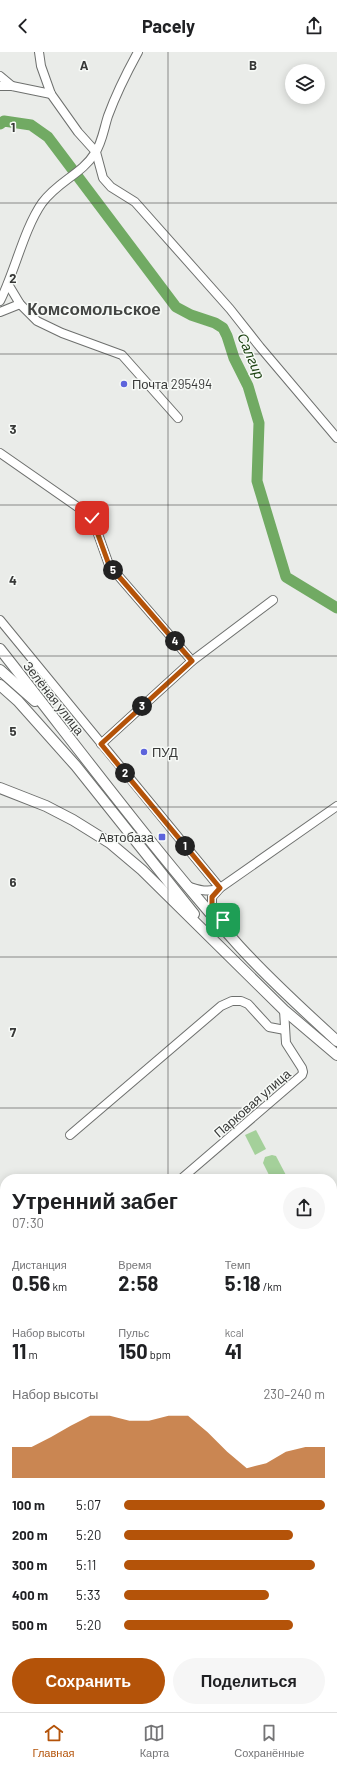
<!DOCTYPE html>
<html lang="ru">
<head>
<meta charset="utf-8">
<style>
	body { margin:0; font-family:Barlow,sans-serif; background:#f6f6f6; color:#202124; height:100vh; display:flex; flex-direction:column; font-size:15px; white-space:nowrap }
	* { box-sizing:border-box; margin:0 }
	p { font-size:13px; color:#757577 }
	.icon { flex:none; width:22px; height:22px; fill:none; stroke:currentColor; stroke-width:2; stroke-linecap:round; stroke-linejoin:round }
	.map { position:relative; flex:1; overflow:hidden }
	.side { position:absolute; left:0px; top:1122px; width:337px; height:538px; display:flex; flex-direction:column; background:#fff; border-radius:16px 16px 0 0; box-shadow:0 2px 10px #0003 }
	.side>* { flex:none }
	.controls { position:absolute; left:285px; top:12px; display:grid; gap:8px }
	.controls a { display:grid; place-items:center; width:40px; height:40px; border-radius:50%; background:#fff; box-shadow:0 2px 10px #0003; font-size:20px }
	.pin { position:absolute; display:grid; place-items:center; width:34px; height:34px; color:#fff; margin:-17px; border-radius:8px; box-shadow:0 2px 6px #0006 }
	.km { position:absolute; width:20px; height:20px; margin:-10px; border-radius:50%; background:#222; color:#fff; font-size:11px; line-height:20px; text-align:center }
	.round { display:grid; place-items:center; flex:none; width:42px; height:42px; border-radius:21px; background:#f6f6f6 }
	.headline { display:flex; align-items:center; justify-content:space-between; height:68px; padding:0 12px }
	h1 { font-size:22px; font-weight:700; line-height:30px }
	.stats { display:grid; grid-template-columns:repeat(3,1fr); gap:6px; height:68px; padding:4px 12px }
	.stats div { display:grid; align-content:center }
	.stats b { font-size:20px; font-weight:700 }
	.stats small { font-size:11px; font-weight:400 }
	.stats p { font-size:11px }
	.chart { height:112px; padding:8px 12px }
	.chart p { display:flex; justify-content:space-between }
	.chart svg { width:100%; height:72px; margin-top:4px; fill:#b45309; opacity:.7 }
	.action { display:flex; gap:8px; margin-top:auto; padding:8px 12px }
	.action a { flex:1; height:46px; border-radius:24px; background:#b45309; color:#fff; font-size:16px; font-weight:700; line-height:46px; text-align:center }
	.action a+a { background:#f6f6f6; color:#202124 }
	ul { padding:0 12px; list-style:none; font-size:13px }
	li { display:grid; grid-template-columns:64px 48px 1fr; align-items:center; height:30px }
	li i { height:10px; border-radius:5px; background:#b45309 }
	header { display:flex; justify-content:space-between; align-items:center; height:52px; padding:0 12px; background:#fff; font-size:18px; font-weight:700 }
	.tabs { display:flex; justify-content:space-around; align-items:center; height:56px; border-top:1px solid #e0e0e0; background:#fff; font-size:11px; color:#757577 }
	.tabs a { display:grid; justify-items:center; gap:2px }
	.tabs .selected { color:#b45309 }
	.map>svg:first-child { display:block }
	.green { fill:#a4d09a }
	.forest { fill:#86c078 }
	.lines { fill:none; stroke-linecap:round; stroke-linejoin:round }
	.river { stroke:#71aa63; stroke-width:11 }
	.minor-casing { stroke:#6e706e; stroke-width:10 }
	.major-casing { stroke:#6e706e; stroke-width:12 }
	.minor { stroke:#fff; stroke-width:8 }
	.major { stroke:#fff; stroke-width:10 }
	.route-casing { stroke:#fff; stroke-width:8 }
	.route { stroke:#b45309; stroke-width:5 }
	.grid { fill:none; stroke:#383938; stroke-width:1; stroke-opacity:0.55 }
	.poi-dot { fill:#5d64dc; stroke:#f7faf7; stroke-width:1.5 }
	.labels { text-anchor:middle; stroke-width:3; stroke-linejoin:round; paint-order:stroke }
	.poi-label { font-size:13px; fill:#383938; stroke:#f7faf7; text-anchor:start }
	.street-label { font-size:13px; fill:#383938; stroke:#f7faf7 }
	.water-label { font-size:14px; font-style:italic; fill:#1b4110; stroke:#f7faf7 }
	.district-label { font-size:17px; font-weight:bold; fill:#434543; stroke:#f7faf7 }
	.grid-label { font-size:13px; text-anchor:middle; font-weight:bold; fill:#383938; stroke:#f7faf7; stroke-width:3; stroke-linejoin:round; paint-order:stroke }
</style>
</head>
<body>
<header><svg class="icon" aria-label="back" viewBox="0 0 24 24"><path d="M15 5l-7 7 7 7"/></svg>Pacely<svg class="icon" aria-label="share" viewBox="0 0 24 24"><path d="M12 15V3M7 8l5-5 5 5M5 13v7h14v-7"/></svg></header>
<div class="map">
<svg width="337" height="1660" viewBox="0 0 337 1660">
	<rect width="100%" height="100%" fill="#eaece9"/>
	<g class="green">
		<path d="M256,1078L266,1097L255,1103L245,1083Z"/>
		<path d="M272,1103L276,1104L288,1127H271L263,1111L265,1105Z"/>
	</g>
	<g class="forest">
		<path d="M0,1417H5V1600L0,1603Z"/>
		<path d="M5,1632V1655H199V1660H0V1635Z"/>
	</g>
	<g class="lines">
		<path class="river" d="M0,72L4,69L31,73L48,85L176,255L191,263L215,271L223,276L227,284L234,306L248,334L259,371L257,429L286,525L337,556"/>
		<g class="minor-casing">
			<g id="minor">
				<path d="M39,0L41,14L51,42L78,80L96,100L103,126L111,135L135,150L230,257L260,295L337,386"/>
				<path d="M0,24L12,34"/>
				<path d="M0,34H12L51,42"/>
				<path d="M8,232L20,252L37,269L62,281L122,303L178,366"/>
				<path d="M0,249C15,219 24,177 42,151C58,129 82,122 95,101C102,91 104,76 108,64C116,42 127,20 138,0"/>
				<path d="M0,260L20,252"/>
				<path d="M0,401L92,465L109,513L192,609"/>
				<path d="M0,568L220,836C209,841 198,838 187,834"/>
				<path d="M101,692L192,609L273,548"/>
				<path d="M221,866L212,853V845L220,836L337,754"/>
				<path d="M70,1083L221,954L232,949H241L248,952L269,975L285,978"/>
				<path d="M181,1127L302,1023L303,1020L302,1016L286,991L284,958"/>
				<path d="M0,1202L5,1201"/>
				<path d="M332,1311L337,1307"/>
				<path d="M332,1491L337,1498"/>
				<path d="M332,1533L337,1535"/>
				<path d="M0,1623L5,1620"/>
			</g>
		</g>
		<g class="major-casing">
			<g id="major">
				<path d="M0,597C79,697 155,800 239,894C270,928 304,959 337,989"/>
				<path d="M0,618L35,649"/>
				<path d="M0,633L18,649L76,714L194,862"/>
				<path d="M0,736L46,754L73,768L110,791L142,818L284,958L337,1003"/>
			</g>
		</g>
		<use href="#minor" class="minor"/>
		<use href="#major" class="major"/>
	</g>
	<g class="lines">
		<g class="route-casing">
			<path id="route" d="M92,466L109,513L192,609L101,692L220,836L212,845V853L223,868"/>
		</g>
		<use href="#route" class="route"/>
	</g>
	<path class="grid" d="M168,0V1127M0,151H337M0,302H337M0,453H337M0,604H337M0,755H337M0,905H337M0,1056H337M0,1207H5M332,1207H337M0,1358H5M332,1358H337M0,1509H5M332,1509H337M168,1655V1660"/>
	<g class="poi-dot">
		<circle cx="124" cy="332" r="4"/>
		<circle cx="144" cy="700" r="4"/>
		<rect x="158" y="781" width="8" height="8" rx="2"/>
	</g>
	<g class="labels">
		<g class="poi-label">
			<text x="132" y="337">Почта 295494</text>
			<text x="152" y="705">ПУД</text>
			<text x="154" y="790" text-anchor="end">Автобаза</text>
		</g>
		<g class="street-label">
			<text transform="translate(54 646) rotate(52)" y="5">Зелёная улица</text>
			<text transform="translate(252 1051) rotate(-41)" y="5">Парковая улица</text>
		</g>
		<g class="water-label">
			<text transform="translate(251 304) rotate(67)" y="5">Салгир</text>
		</g>
		<g class="district-label">
			<text x="94" y="263">Комсомольское</text>
		</g>
	</g>
	<g class="grid-label">
		<text x="84" y="18">A</text>
		<text x="253" y="18">B</text>
		<text x="13" y="80">1</text>
		<text x="13" y="231">2</text>
		<text x="13" y="382">3</text>
		<text x="13" y="533">4</text>
		<text x="13" y="684">5</text>
		<text x="13" y="835">6</text>
		<text x="13" y="985">7</text>
	</g>
</svg>
<div class="controls">
<a><svg class="icon" aria-label="layers" viewBox="0 0 24 24"><path d="M12 4l9 5-9 5-9-5zM3 14l9 5 9-5"/></svg></a>
</div>
<div class="pin" style="left:223px;top:868px;background:#1e9e55"><svg class="icon" aria-label="arrive" viewBox="0 0 24 24"><path d="M6 21V4h12l-3 4 3 4H6"/></svg></div>
<div class="pin" style="left:92px;top:466px;background:#d93025"><svg class="icon" aria-label="check" viewBox="0 0 24 24"><path d="M5 12l5 5 9-10"/></svg></div>
<b class="km" style="left:185px;top:794px">1</b>
<b class="km" style="left:125px;top:721px">2</b>
<b class="km" style="left:142px;top:654px">3</b>
<b class="km" style="left:175px;top:589px">4</b>
<b class="km" style="left:113px;top:518px">5</b>
<section class="side">
<div class="headline"><div><h1>Утренний забег</h1><p>07:30</p></div><a class="round"><svg class="icon" aria-label="share" viewBox="0 0 24 24"><path d="M12 15V3M7 8l5-5 5 5M5 13v7h14v-7"/></svg></a></div>
<div class="stats">
<div><p>Дистанция</p><b>0.56<small> km</small></b></div>
<div><p>Время</p><b>2:58</b></div>
<div><p>Темп</p><b>5:18<small> /km</small></b></div>
</div>
<div class="stats">
<div><p>Набор высоты</p><b>11<small> m</small></b></div>
<div><p>Пульс</p><b>150<small> bpm</small></b></div>
<div><p>kcal</p><b>41</b></div>
</div>
<div class="chart"><p><span>Набор высоты</span>230–240 m</p>
<svg viewBox="0 0 160 44" preserveAspectRatio="none"><path d="M0 44V25L10 25L20 19L30 12L40 6L50 6L60 9L70 9L80 6L90 6L100 16L110 28L120 38L130 35L140 28L150 25L160 25V44z"/></svg>
</div>
<ul>
<li><b>100 m</b>5:07<i style="width:100%"></i></li>
<li><b>200 m</b>5:20<i style="width:84%"></i></li>
<li><b>300 m</b>5:11<i style="width:95%"></i></li>
<li><b>400 m</b>5:33<i style="width:72%"></i></li>
<li><b>500 m</b>5:20<i style="width:84%"></i></li>
</ul>
<div class="action"><a>Сохранить</a><a>Поделиться</a></div>
</section>
</div>
<nav class="tabs">
<a class="selected"><svg class="icon" aria-label="home" viewBox="0 0 24 24"><path d="M3 11l9-7 9 7M6 9v11h12V9"/></svg>Главная</a>
<a><svg class="icon" aria-label="map" viewBox="0 0 24 24"><path d="M3 6l6-2 6 2 6-2v14l-6 2-6-2-6 2zM9 4v14M15 6v14"/></svg>Карта</a>
<a><svg class="icon" aria-label="saved" viewBox="0 0 24 24"><path d="M7 4h10v16l-5-4-5 4z"/></svg>Сохранённые</a>
</nav>
</body>
</html>
